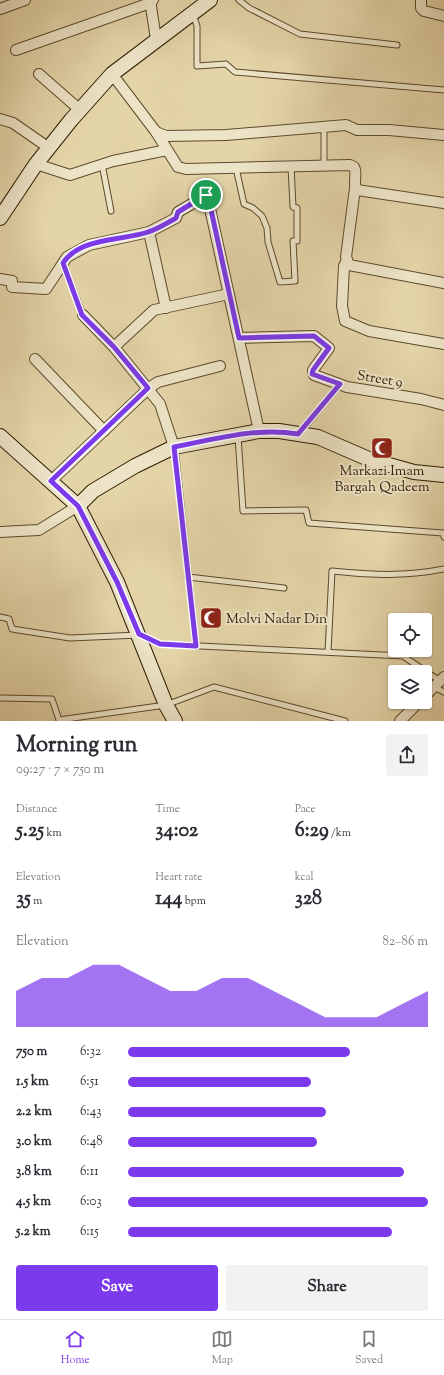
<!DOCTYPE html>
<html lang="en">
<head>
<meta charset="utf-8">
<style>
	body { margin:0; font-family:"Sorts Mill Goudy",serif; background:#f2f2f3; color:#2b2b33; height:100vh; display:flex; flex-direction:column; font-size:15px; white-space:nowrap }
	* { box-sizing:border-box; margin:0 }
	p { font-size:13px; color:#7c7c81 }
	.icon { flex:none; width:22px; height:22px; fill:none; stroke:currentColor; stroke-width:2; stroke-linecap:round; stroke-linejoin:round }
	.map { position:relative; height:721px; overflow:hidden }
	.panel { display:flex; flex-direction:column; background:#fff; flex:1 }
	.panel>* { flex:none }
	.controls { position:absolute; left:388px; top:613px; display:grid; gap:8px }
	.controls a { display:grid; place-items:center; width:44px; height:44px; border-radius:4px; background:#fff; box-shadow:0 1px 3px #0004; font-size:20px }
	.pin { position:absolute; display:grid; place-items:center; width:34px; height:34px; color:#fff; margin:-17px; border:2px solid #fff; border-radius:50%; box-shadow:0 1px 4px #0007 }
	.round { display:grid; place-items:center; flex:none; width:42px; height:42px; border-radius:4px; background:#f2f2f3 }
	.headline { display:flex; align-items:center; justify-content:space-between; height:68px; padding:0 16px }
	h1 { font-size:22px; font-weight:700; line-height:30px }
	.figures { display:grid; grid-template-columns:repeat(3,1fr); gap:6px; height:68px; padding:4px 16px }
	.figures div { display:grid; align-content:center }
	.figures b { font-size:20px; font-weight:700 }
	.figures small { font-size:11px; font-weight:400 }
	.figures p { font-size:11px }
	.chart { height:112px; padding:8px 16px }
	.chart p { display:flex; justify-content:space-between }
	.chart svg { width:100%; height:72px; margin-top:4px; fill:#7c3aed; opacity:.7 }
	.cta { display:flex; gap:8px; margin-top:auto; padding:8px 16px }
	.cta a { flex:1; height:46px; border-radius:4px; background:#7c3aed; color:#fff; font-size:16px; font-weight:700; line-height:46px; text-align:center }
	.cta a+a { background:#f2f2f3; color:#2b2b33 }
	ul { padding:0 16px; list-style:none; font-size:13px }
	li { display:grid; grid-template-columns:64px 48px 1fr; align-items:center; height:30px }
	li i { height:10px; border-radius:5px; background:#7c3aed }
	.tab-bar { display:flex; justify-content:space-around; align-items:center; height:56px; border-top:1px solid #e1e1e2; background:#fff; font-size:11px; color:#7c7c81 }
	.tab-bar a { display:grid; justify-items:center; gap:2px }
	.tab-bar .selected { color:#7c3aed }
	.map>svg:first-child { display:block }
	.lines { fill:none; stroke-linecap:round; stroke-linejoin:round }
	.lane-casing { stroke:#5c4a2c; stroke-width:7 }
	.street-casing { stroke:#5c4a2c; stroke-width:12 }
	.secondary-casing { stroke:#2e1c02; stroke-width:16 }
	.lane { stroke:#ede4c7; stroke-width:5 }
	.street { stroke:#ede4c7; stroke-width:10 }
	.secondary { stroke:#ede4c7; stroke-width:14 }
	.route-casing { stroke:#fff; stroke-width:8 }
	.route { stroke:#7c3aed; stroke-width:5 }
	.labels { text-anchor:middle; stroke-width:4; stroke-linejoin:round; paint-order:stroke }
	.street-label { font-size:14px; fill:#2e1c02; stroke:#ede4c7 }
	.poi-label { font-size:14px; fill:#2e1c02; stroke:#ede4c7 }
</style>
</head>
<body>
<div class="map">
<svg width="444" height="721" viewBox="0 0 444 721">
	<rect width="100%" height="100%" fill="#e4d5a9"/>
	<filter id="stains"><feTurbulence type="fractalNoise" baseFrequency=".005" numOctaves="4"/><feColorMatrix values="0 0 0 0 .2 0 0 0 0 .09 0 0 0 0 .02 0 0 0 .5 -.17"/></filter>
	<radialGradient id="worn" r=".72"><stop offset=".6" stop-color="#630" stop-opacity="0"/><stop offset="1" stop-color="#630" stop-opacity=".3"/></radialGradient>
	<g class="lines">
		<g class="lane-casing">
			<g id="lane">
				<path d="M239,0L249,8L300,34L397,45"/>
				<path d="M193,14L197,26V66L226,64L235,72L444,90"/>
				<path d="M324,127V165"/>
				<path d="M102,164L111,211"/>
				<path d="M236,168L244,204L253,208L262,216L267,228L268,242L280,282L295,281L293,241H297V208L293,207L291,166"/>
				<path d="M63,264L83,315"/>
				<path d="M300,433L340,384"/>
				<path d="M238,436L243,511L306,510L309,523L443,533L444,537"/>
				<path d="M175,448L196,646"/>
				<path d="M188,577L284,588"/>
				<path d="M0,617L9,619L12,629L70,638L139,635L160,644L403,656L440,681"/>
				<path d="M328,652L332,571C372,575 404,577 444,569"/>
				<path d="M434,687L444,692"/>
				<path d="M0,698L52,699L59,720L166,705L214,687L345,721"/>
			</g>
		</g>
		<g class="street-casing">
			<g id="street">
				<path d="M150,0L156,39"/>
				<path d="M421,0V8L424,11L444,16"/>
				<path d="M0,9L25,0"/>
				<path d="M16,50L150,3L153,0"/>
				<path d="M39,74L80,110"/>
				<path d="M112,74L156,132L178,167L186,169L350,165L354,167C358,174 352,184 357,190L444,203"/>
				<path d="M0,119L13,123L49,148"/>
				<path d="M156,132L166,136L226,135L346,125L357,130H389L444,135"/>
				<path d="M36,164L70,175L113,161L167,150"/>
				<path d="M355,188L346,257L349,265L444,283"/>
				<path d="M149,232L166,308"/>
				<path d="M347,260L344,266L342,306L345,321L369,331L444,344"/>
				<path d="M0,279L12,281V287L46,289L67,257L89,245L149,232L176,218L178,212L207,195L259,431"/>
				<path d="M83,315L114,347L160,404L174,447"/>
				<path d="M239,338L314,336L329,348L313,370L314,375L347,387L421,399L444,405"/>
				<path d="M114,347L154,310L229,294"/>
				<path d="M35,359L104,431"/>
				<path d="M51,481L149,388L158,382L220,366"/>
				<path d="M0,532L39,530L78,506"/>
				<path d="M425,696L444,677"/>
				<path d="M400,721L419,702"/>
			</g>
		</g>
		<g class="secondary-casing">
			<g id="secondary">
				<path d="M0,218L36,164L71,120L112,74L210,0"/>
				<path d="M0,436L78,506L117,582L166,705L175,721"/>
				<path d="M78,506L93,491L135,466L174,447L259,431H279L318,437L371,460L414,472L444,475"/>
			</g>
		</g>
		<use href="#lane" class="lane"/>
		<use href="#street" class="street"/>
		<use href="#secondary" class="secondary"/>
	</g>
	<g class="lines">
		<g class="route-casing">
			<path id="route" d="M206,195L208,196L239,338L314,336L329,348L313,370L312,374L340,384L298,434C257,427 216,439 174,447L196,646L160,644L139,634L117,582L78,506L51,481L148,388L114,347L82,315L63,263C80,237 122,241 148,232C158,229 167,223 176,218L178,212Z"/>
		</g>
		<use href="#route" class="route"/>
	</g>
	<defs>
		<g id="mosque-square" transform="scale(1.15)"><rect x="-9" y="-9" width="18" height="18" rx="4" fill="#8f2418" stroke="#ede4c7"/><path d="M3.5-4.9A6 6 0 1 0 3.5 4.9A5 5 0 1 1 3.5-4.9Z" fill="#fff"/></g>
	</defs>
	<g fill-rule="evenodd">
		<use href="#mosque-square" x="382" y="448"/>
		<use href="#mosque-square" x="211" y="618"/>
	</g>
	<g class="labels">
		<g class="street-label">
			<text transform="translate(380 378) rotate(9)" y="5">Street 9</text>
		</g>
		<g class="poi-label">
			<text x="382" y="475">Markazi Imam<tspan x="382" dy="16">Bargah Qadeem</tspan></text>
			<text x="226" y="623" text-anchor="start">Molvi Nadar Din</text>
		</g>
	</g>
	<rect width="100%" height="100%" filter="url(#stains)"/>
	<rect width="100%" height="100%" fill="url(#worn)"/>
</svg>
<div class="controls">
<a><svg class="icon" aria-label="locate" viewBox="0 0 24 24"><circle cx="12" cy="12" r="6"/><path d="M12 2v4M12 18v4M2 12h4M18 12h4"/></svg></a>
<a><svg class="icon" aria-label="layers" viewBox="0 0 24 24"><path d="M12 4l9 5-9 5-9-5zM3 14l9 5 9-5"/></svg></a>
</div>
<div class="pin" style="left:206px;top:195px;background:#1e9e55"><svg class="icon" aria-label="arrive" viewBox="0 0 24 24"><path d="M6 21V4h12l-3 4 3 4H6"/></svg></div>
</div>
<section class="panel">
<div class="headline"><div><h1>Morning run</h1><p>09:27 · 7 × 750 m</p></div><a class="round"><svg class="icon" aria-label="share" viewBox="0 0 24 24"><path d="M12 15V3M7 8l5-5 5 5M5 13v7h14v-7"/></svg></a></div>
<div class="figures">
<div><p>Distance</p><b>5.25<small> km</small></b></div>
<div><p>Time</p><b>34:02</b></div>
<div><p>Pace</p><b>6:29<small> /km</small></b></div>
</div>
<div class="figures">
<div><p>Elevation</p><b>35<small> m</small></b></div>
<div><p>Heart rate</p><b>144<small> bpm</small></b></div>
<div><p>kcal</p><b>328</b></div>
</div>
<div class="chart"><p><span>Elevation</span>82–86 m</p>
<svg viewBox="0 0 160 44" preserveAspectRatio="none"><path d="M0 44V22L10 14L20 14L30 6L40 6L50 14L60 22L70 22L80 14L90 14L100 22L110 30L120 38L130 38L140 38L150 30L160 22V44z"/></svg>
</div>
<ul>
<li><b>750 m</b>6:32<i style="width:74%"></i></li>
<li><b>1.5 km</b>6:51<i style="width:61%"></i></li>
<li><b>2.2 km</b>6:43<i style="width:66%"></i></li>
<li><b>3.0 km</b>6:48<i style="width:63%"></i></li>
<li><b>3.8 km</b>6:11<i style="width:92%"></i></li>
<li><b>4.5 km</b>6:03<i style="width:100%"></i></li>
<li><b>5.2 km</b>6:15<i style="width:88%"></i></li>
</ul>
<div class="cta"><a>Save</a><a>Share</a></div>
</section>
<nav class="tab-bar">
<a class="selected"><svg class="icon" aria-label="home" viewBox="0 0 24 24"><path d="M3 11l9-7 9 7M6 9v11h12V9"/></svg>Home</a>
<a><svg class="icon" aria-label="map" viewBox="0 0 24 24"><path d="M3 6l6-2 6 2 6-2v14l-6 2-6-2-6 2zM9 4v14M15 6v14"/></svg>Map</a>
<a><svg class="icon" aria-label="saved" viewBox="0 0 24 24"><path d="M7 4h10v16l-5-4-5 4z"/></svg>Saved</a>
</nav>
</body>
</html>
